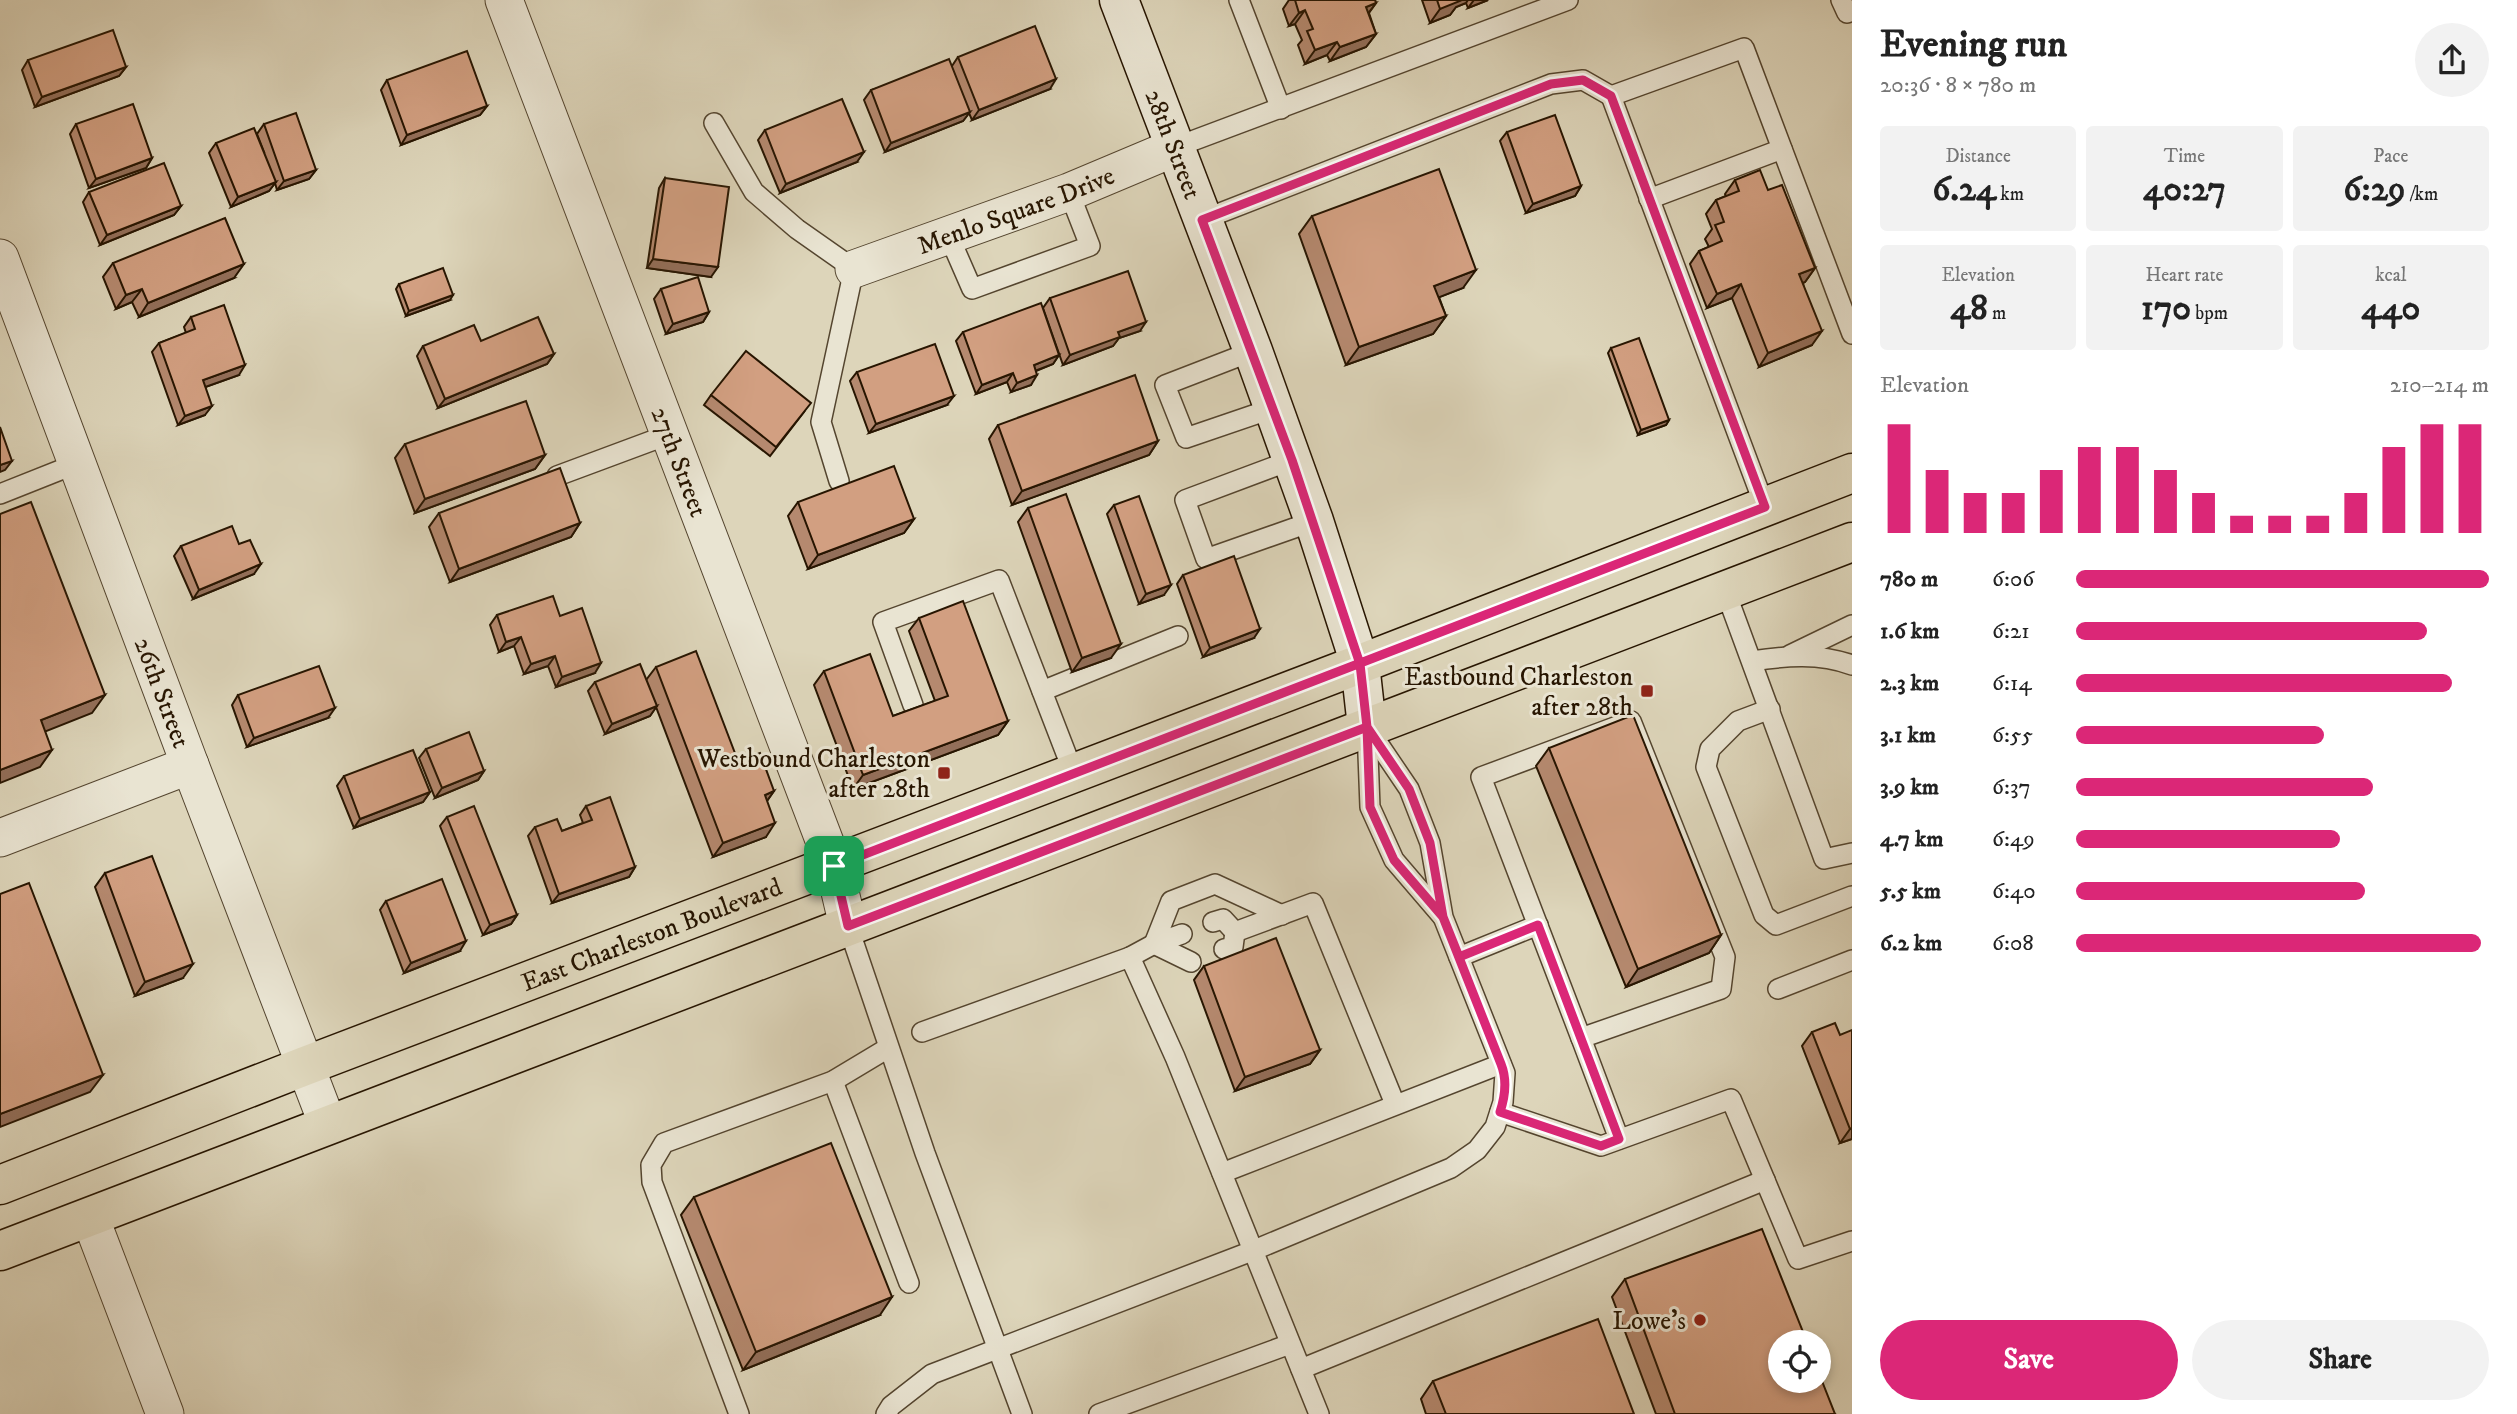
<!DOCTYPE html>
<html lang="en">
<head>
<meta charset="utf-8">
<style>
	body { margin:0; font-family:"IM FELL DW Pica",serif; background:#f2f2f2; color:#222; height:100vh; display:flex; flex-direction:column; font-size:26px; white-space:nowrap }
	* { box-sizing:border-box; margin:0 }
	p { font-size:23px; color:#767676 }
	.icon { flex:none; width:38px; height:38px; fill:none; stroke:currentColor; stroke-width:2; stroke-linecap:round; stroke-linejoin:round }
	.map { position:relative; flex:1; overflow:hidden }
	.panel { display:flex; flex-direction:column; background:#fff; width:665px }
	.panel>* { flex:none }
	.tools { position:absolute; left:1768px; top:1330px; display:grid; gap:14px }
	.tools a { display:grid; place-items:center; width:63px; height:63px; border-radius:50%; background:#fff; box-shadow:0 4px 10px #0003; font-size:35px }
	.pin { position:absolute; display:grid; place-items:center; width:60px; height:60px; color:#fff; margin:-30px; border-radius:14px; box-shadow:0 4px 10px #0006 }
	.round { display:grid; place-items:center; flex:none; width:74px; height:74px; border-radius:37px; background:#f2f2f2 }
	.overview { display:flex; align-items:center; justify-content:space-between; height:119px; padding:0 28px }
	h1 { font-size:38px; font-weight:800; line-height:52px }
	.metrics { display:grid; grid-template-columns:repeat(3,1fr); gap:10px; height:119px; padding:7px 28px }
	.metrics div { display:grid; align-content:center; border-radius:7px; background:#f2f2f2; text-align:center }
	.metrics b { font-size:35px; font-weight:800 }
	.metrics small { font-size:19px; font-weight:400 }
	.metrics p { font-size:19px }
	.chart { height:196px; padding:14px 28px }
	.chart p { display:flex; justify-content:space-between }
	.chart svg { width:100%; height:126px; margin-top:7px; stroke:#db2777; stroke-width:6 }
	.cta { display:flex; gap:14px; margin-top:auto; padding:14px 28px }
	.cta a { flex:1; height:80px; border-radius:42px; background:#db2777; color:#fff; font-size:28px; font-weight:800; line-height:80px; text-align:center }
	.cta a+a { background:#f2f2f2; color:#222 }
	ul { padding:0 28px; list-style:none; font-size:23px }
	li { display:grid; grid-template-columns:112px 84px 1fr; align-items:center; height:52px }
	li i { height:18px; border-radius:9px; background:#db2777 }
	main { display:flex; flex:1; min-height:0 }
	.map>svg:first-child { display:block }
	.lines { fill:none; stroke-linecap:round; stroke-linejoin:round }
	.lane-casing { stroke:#54452f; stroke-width:22 }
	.street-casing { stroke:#54452f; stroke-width:39 }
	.secondary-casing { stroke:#271501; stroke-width:41 }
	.primary-casing { stroke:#271501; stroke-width:41 }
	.lane { stroke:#e9e4d2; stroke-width:19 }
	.street { stroke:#e9e4d2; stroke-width:37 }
	.secondary { stroke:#e9e4d2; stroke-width:38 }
	.primary { stroke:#ddd5ba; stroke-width:38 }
	.wall { fill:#b5896f; stroke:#271501; stroke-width:2 }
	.shaded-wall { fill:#936f5a; stroke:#271501; stroke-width:2 }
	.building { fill:#d29f81; stroke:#271501; stroke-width:2 }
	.route-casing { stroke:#fff; stroke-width:14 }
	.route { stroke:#db2777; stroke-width:9 }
	.poi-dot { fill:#8f2418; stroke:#e9e4d2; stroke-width:2.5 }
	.labels { text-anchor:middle; stroke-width:6; stroke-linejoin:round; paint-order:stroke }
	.street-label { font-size:26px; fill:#271501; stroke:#e9e4d2 }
	.poi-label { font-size:26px; fill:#271501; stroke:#e9e4d2; text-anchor:end }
</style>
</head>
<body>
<main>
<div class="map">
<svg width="1852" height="1414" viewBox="0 0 1852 1414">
	<rect width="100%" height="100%" fill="#ddd5ba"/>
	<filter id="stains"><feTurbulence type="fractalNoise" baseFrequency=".00286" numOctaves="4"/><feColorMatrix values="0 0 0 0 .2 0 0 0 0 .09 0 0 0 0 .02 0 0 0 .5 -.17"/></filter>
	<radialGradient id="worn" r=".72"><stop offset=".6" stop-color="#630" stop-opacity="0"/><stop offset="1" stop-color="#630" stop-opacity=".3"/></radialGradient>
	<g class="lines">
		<g class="lane-casing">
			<g id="lane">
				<path d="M1239,0L1281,109"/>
				<path d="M1841,0L1847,13L1852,11"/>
				<path d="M714,123L754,192L797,229L854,269L821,422L839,481"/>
				<path d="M1176,147L1568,0"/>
				<path d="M1649,199L1782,149"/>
				<path d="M1202,220L1551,84L1583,80L1611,96"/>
				<path d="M948,234L972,289L1090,246L1069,192"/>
				<path d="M1253,351L1165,385L1186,438L1274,408"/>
				<path d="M1292,460L1185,500L1206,559L1314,521"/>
				<path d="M557,476L670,434"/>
				<path d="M0,494L78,463"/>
				<path d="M1765,507L1611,96L1744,48L1852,334"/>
				<path d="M1725,590L1824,859L1852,853"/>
				<path d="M1790,655L1852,625"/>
				<path d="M1752,661C1786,656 1819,653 1852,665"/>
				<path d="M1042,691L1178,636"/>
				<path d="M913,705L883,622L999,580L1074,774"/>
				<path d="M1770,709L1738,721L1710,749L1706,767L1764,915L1776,925L1852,896"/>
				<path d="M1631,721L1725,957L1721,989L1581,1038L1481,777Z"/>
				<path d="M1367,728L1370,807L1394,860L1442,916"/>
				<path d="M1213,922L1223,919L1235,932"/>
				<path d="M848,926L925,1153L1022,1414"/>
				<path d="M1235,932L1313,903L1395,1104"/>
				<path d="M1154,944L1171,901L1215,884L1282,915"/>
				<path d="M1154,944L1191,962"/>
				<path d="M1224,949L1233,947L1235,932"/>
				<path d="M1130,957L1175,1057L1319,1414"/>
				<path d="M1459,957L1538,925"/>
				<path d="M1778,989L1852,960"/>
				<path d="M922,1032L1130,957L1154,944L1182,934"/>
				<path d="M1581,1038L1619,1139"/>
				<path d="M833,1081L909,1283"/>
				<path d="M1500,1112L1601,1146L1731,1099L1798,1259L1852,1241"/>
				<path d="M1222,1173L1501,1064"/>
				<path d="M1301,1369L1765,1180"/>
				<path d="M739,1414L652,1182L651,1165L664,1143L833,1081L888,1048"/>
				<path d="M886,1414L891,1406L932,1374L1252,1251L1451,1168L1477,1150L1495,1127L1503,1102L1505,1073L1443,917L1430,843L1409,789L1367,727"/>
				<path d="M1099,1414L1290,1344"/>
			</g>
		</g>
		<g class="street-casing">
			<g id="street">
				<path id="s1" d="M504,0L834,866L848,926"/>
				<path id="s2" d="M0,258L190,765L328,1125"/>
				<path id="s3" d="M854,269L1069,192L1176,147"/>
				<path d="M0,838L190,765"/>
				<path d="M90,1217L165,1414"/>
			</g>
		</g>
		<g class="secondary-casing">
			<g id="secondary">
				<path id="s4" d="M1119,0L1253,351L1314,521L1360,664L1367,727"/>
			</g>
		</g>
		<g class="primary-casing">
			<g id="primary">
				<path id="s5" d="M0,1185L305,1066L1360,664L1852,473"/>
				<path d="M0,1251L1852,542"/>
			</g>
		</g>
		<use href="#lane" class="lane"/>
		<use href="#street" class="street"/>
		<use href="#secondary" class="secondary"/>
		<use href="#primary" class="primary"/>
	</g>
	<g class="wall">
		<path d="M1289,0H1375L1376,3L1369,13L1376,34L1366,47L1330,61L1327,55L1305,64L1298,45L1302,40L1295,24L1289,26L1283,9Z"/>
		<path d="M1422,0H1488L1468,8L1466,3L1456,7L1450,15L1430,23Z"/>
		<path d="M958,57L1050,89L972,120L969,113L963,121L885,152L864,100L871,90L952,66Z"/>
		<path d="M28,60L126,67L119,76L35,107L22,70Z"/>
		<path d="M387,80L487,106L480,115L401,145L381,90Z"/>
		<path d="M76,124L152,158L146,168L89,188L70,134Z"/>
		<path d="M264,124L316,170L309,179L277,190L275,183L269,191L231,207L209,153L216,143L264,152L257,134Z"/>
		<path d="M765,130L857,162L780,193L758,140Z"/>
		<path d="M1507,132L1581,186L1575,196L1526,213L1500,141Z"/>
		<path d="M665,178L711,277L647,268L659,188Z"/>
		<path d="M1735,180L1768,190L1815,268L1805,282L1803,283L1812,345L1759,367L1732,298L1707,308L1690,264L1699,251L1709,247L1705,239L1712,229L1706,214L1716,200L1726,196L1725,194Z"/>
		<path d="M89,192L181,206L174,215L100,245L83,202Z"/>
		<path d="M1312,216L1463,288L1439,297L1446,316L1433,334L1346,365L1299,234Z"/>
		<path d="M113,263L234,278L139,317L132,302L116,309L103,277Z"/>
		<path d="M399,284L450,300L406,316L396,289Z"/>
		<path d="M661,289L709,312L703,322L666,334L654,299Z"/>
		<path d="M1050,298L1140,331L1119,338L1113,346L1063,365L1043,308Z"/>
		<path d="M191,317L239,375L205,387V415L178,425L152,352L159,343L186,333L184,327Z"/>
		<path d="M963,332L1059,355L1053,364L1036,371L1031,385L1011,392L1007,382L976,394L956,341Z"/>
		<path d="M481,341L554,354L547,364L438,408L417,356L423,346Z"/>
		<path d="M1611,348L1669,420L1666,425L1638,435L1608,353Z"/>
		<path d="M857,372L947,405L869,433L850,381Z"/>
		<path d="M711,395L804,412L770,456L704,405Z"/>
		<path d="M998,425L1158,441L1149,455L1012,505L989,439Z"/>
		<path d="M405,444L545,455L535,469L415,513L395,458Z"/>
		<path d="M798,502L914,519L904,533L808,569L788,516Z"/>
		<path d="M1114,505L1164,595L1139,604L1107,514Z"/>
		<path d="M1028,508L1111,658L1072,672L1018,522Z"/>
		<path d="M439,513L580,523L571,537L450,582L429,527Z"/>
		<path d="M239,544L254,574L193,599L174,556L181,546Z"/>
		<path d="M1183,575L1254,638L1203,657L1177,584Z"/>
		<path d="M497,615L560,616L595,673L556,687L548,666L524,674L514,646L499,652L490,625Z"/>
		<path d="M919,618L1008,721L998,735L853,789L814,685L824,671L893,716L935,701L909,631Z"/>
		<path d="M656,667L738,761L774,791L767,801L766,837L713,857L656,707L650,716L605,734L588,691L595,682L646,680Z"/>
		<path d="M238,695L328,718L247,747L232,705Z"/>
		<path d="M1549,748L1721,935L1709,953L1626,987L1536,766Z"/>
		<path d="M426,749L484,771L478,780L435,798L419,758Z"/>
		<path d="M344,776L430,792L423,802L354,828L337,786Z"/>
		<path d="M586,806L635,867L629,877L552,903L528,836L535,827L562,831L583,823L580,815Z"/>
		<path d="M447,817L517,915L511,924L483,935L440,826Z"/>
		<path d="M105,873L183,978L135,996L95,887Z"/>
		<path d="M386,901L460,951L404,973L380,910Z"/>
		<path d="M1204,966L1320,1050L1310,1064L1235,1091L1194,980Z"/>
		<path d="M1812,1032L1840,1035L1852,1139L1840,1143L1802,1046Z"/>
		<path d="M694,1197L880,1315L743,1370L681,1215Z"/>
		<path d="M1625,1279L1835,1414H1656L1612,1297Z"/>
		<path d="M1433,1381L1634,1414H1426L1421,1399Z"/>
	</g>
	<g class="shaded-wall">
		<path d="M1455,0H1468L1466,3L1456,7L1450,15L1430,23L1440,9Z"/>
		<path d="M1474,0H1488L1468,8Z"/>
		<path d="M1376,3L1366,16V7Z"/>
		<path d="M1305,10L1295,24L1289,26L1299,13Z"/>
		<path d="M1376,34L1366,47L1330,61L1340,47Z"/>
		<path d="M1337,42L1327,55L1305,64L1315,50Z"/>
		<path d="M126,67L119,76L35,107L42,97Z"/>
		<path d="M1056,79L1050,89L972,120L979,110Z"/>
		<path d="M487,106L480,115L401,145L407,135Z"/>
		<path d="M970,112L963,121L885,152L891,143Z"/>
		<path d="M864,152L857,162L780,193L786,184Z"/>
		<path d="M152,158L146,168L89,188L96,179Z"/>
		<path d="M316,170L309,179L277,190L284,181Z"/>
		<path d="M276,182L269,191L231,207L238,197Z"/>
		<path d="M1581,186L1575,196L1526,213L1533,204Z"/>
		<path d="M181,206L174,215L100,245L107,235Z"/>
		<path d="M653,259L718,267L711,277L647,268Z"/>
		<path d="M244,264L234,278L139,317L148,303Z"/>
		<path d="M1815,268L1805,282L1790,288L1799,274Z"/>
		<path d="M1476,270L1463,288L1422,304L1434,286Z"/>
		<path d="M1741,284L1732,298L1707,308L1717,294Z"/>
		<path d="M142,289L132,302L116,309L126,295Z"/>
		<path d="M453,295L450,300L406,316L409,311Z"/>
		<path d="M709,312L703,322L666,334L673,324Z"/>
		<path d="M1446,316L1433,334L1346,365L1359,347Z"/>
		<path d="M1146,322L1140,331L1119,338L1113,346L1063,365L1070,355L1118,332Z"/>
		<path d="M1822,331L1812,345L1759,367L1768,353Z"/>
		<path d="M554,354L547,364L438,408L445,399Z"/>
		<path d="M1059,355L1053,364L1027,374L1034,365Z"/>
		<path d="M245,365L239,375L197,390L203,380Z"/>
		<path d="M1013,373L1007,382L976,394L982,385Z"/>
		<path d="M1037,375L1031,385L1011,392L1017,383Z"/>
		<path d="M954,396L947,405L869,433L876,424Z"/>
		<path d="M212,406L205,415L178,425L185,416Z"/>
		<path d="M1669,420L1666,425L1638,435L1641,430Z"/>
		<path d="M1158,441L1149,455L1012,505L1022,491Z"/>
		<path d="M545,455L535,469L415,513L425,499Z"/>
		<path d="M12,461L5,470L0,472V465Z"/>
		<path d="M914,519L904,533L808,569L818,555Z"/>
		<path d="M580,523L571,537L450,582L459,569Z"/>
		<path d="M261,564L254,574L193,599L199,590Z"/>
		<path d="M1171,585L1164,595L1139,604L1146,594Z"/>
		<path d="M1260,629L1254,638L1203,657L1210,648Z"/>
		<path d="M521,637L514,646L499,652L506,642Z"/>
		<path d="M1121,644L1111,658L1072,672L1082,658Z"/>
		<path d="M555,656L548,666L524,674L531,664Z"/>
		<path d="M601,663L595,673L556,687L562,677Z"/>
		<path d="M105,695L92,713L29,738L41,720Z"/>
		<path d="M657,706L650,716L605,734L612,724Z"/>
		<path d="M335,708L328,718L247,747L254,738Z"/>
		<path d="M1008,721L998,735L853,789L863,775Z"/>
		<path d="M52,750L40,767L0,783V770Z"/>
		<path d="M484,771L478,780L435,798L442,788Z"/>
		<path d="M774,791L764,805L765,795Z"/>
		<path d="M430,792L423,802L354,828L360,819Z"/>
		<path d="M775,823L766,837L713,857L723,843Z"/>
		<path d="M635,867L629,877L552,903L559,894Z"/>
		<path d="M517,915L511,924L483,935L490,925Z"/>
		<path d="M1721,935L1709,953L1626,987L1638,969Z"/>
		<path d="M466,941L460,951L404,973L411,963Z"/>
		<path d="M193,964L183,978L135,996L145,982Z"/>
		<path d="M1320,1050L1310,1064L1235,1091L1245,1077Z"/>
		<path d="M103,1075L90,1092L0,1127V1114Z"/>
		<path d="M1852,1128V1139L1840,1143L1850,1129Z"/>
		<path d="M892,1297L880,1315L743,1370L756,1352Z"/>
	</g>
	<g class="building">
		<path d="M1295,0H1375L1376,3L1366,7L1376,34L1340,47L1337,42L1315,50L1307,31L1313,29L1305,10L1299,13Z"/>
		<path d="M1437,0H1459L1460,1L1440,9Z"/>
		<path d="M1035,26L1056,79L979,110L958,57Z"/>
		<path d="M113,30L126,67L42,97L28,60Z"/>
		<path d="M467,51L487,106L407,135L387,80Z"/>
		<path d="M949,59L970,112L891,143L871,90Z"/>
		<path d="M842,99L864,152L786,184L765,130Z"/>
		<path d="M133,104L152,158L96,179L76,124Z"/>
		<path d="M296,113L316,170L284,181L264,124Z"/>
		<path d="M1555,115L1581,186L1533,204L1507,132Z"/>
		<path d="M254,128L276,182L238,197L216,143Z"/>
		<path d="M164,163L181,206L107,235L89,192Z"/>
		<path d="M1439,169L1476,270L1434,286L1446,316L1359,347L1312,216Z"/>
		<path d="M1760,170L1768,190L1782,185L1815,268L1799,274L1822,331L1768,353L1741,284L1717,294L1699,251L1722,241L1715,225L1724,222L1716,200L1739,191L1735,180Z"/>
		<path d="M665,178L729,187L718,267L653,259Z"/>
		<path d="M225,218L244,264L148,303L142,289L126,295L113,263Z"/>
		<path d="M443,268L453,295L409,311L399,284Z"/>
		<path d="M1128,271L1146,322L1118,332L1120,337L1070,355L1050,298Z"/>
		<path d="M698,277L709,312L673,324L661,289Z"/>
		<path d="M1041,303L1059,355L1034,365L1037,375L1017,383L1013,373L982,385L963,332Z"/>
		<path d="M224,305L245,365L203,380L212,406L185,416L159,343L195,329L191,317Z"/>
		<path d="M538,317L554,354L445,399L423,346L474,325L481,341Z"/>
		<path d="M1639,338L1669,420L1641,430L1611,348Z"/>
		<path d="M935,344L954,396L876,424L857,372Z"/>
		<path d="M746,351L811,403L776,447L711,395Z"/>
		<path d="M1135,375L1158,441L1022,491L998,425Z"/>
		<path d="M526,401L545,455L425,499L405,444Z"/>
		<path d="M0,427L12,461L0,465Z"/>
		<path d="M894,466L914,519L818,555L798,502Z"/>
		<path d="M560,468L580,523L459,569L439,513Z"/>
		<path d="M1066,494L1121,644L1082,658L1028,508Z"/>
		<path d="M1139,496L1171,585L1146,594L1114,505Z"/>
		<path d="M31,502L105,695L41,720L52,750L0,770V514Z"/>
		<path d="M232,526L239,544L250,540L261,564L199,590L181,546Z"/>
		<path d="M1234,556L1260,629L1210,648L1183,575Z"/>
		<path d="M553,596L560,616L582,608L601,663L562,677L555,656L531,664L521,637L506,642L497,615Z"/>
		<path d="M963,601L1008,721L863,775L824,671L870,654L893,716L948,696L919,618Z"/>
		<path d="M696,651L738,761L760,753L774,791L765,795L775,823L723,843L656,667Z"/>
		<path d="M640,664L657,706L612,724L595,682Z"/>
		<path d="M319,666L335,708L254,738L238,695Z"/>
		<path d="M1633,715L1721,935L1638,969L1549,748Z"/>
		<path d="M469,732L484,771L442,788L426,749Z"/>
		<path d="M413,750L430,792L360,819L344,776Z"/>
		<path d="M610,797L635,867L559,894L535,827L557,819L562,831L592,820L586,806Z"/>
		<path d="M474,806L517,915L490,925L447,817Z"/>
		<path d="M152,856L193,964L145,982L105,873Z"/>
		<path d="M442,879L466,941L411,963L386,901Z"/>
		<path d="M29,883L103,1075L0,1114V894Z"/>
		<path d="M1276,938L1320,1050L1245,1077L1204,966Z"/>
		<path d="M1835,1023L1840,1035L1852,1030V1128L1850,1129L1812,1032Z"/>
		<path d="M831,1143L892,1297L756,1352L694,1197Z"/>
		<path d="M1762,1229L1807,1342H1780V1381H1818V1371L1835,1414H1675L1625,1279Z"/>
		<path d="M1598,1319L1634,1414H1446L1433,1381Z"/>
	</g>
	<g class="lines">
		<g class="route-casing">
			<path id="route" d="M834,866L848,926L1367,727L1409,789L1430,843L1443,917L1501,1064C1507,1079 1505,1097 1500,1112L1601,1146L1619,1139L1538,925L1459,957L1443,917L1394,860L1370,807L1367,727L1360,664L1292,460L1202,220L1551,84L1583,80L1611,96L1765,507L834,866"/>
		</g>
		<use href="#route" class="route"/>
	</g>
	<g class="poi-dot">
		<rect x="1640" y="684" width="14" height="14" rx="3.5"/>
		<rect x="937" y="766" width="14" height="14" rx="3.5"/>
		<circle cx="1700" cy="1320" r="7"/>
	</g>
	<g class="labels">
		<g class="street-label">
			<text dy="9" stroke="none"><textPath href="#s4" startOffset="154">28th Street</textPath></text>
			<text dy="9" stroke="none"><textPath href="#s3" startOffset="172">Menlo Square Drive</textPath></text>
			<text dy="9" stroke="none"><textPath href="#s1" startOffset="494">27th Street</textPath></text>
			<text dy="9" stroke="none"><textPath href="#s2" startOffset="464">26th Street</textPath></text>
			<text dy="9" stroke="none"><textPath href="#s5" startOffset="698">East Charleston Boulevard</textPath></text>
		</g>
		<g class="poi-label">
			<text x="1633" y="685">Eastbound Charleston<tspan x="1633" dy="30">after 28th</tspan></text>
			<text x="930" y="767">Westbound Charleston<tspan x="930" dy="30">after 28th</tspan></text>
			<text x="1686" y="1329">Lowe's</text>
		</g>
	</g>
	<rect width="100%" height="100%" filter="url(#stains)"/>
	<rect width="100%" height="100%" fill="url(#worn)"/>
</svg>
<div class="tools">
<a><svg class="icon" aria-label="locate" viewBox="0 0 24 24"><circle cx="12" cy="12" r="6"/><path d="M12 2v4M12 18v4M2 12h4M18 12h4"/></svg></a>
</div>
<div class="pin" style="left:834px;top:866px;background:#1e9e55"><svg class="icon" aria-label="arrive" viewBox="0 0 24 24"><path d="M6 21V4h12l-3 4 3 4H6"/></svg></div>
</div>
<section class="panel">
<div class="overview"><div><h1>Evening run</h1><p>20:36 · 8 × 780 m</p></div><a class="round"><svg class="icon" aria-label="share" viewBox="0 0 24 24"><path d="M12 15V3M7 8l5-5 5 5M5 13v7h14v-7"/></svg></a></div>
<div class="metrics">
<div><p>Distance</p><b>6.24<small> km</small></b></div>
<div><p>Time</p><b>40:27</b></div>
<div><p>Pace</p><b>6:29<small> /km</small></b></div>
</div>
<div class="metrics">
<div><p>Elevation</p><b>48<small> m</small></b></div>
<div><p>Heart rate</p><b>170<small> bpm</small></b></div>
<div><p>kcal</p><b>440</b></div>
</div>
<div class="chart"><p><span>Elevation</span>210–214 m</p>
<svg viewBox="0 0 160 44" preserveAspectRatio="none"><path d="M5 44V6M15 44V22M25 44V30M35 44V30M45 44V22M55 44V14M65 44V14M75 44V22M85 44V30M95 44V38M105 44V38M115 44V38M125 44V30M135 44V14M145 44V6M155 44V6"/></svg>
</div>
<ul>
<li><b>780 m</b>6:06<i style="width:100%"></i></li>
<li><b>1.6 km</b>6:21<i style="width:85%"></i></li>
<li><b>2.3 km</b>6:14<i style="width:91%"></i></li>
<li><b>3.1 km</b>6:55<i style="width:60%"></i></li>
<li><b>3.9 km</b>6:37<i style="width:72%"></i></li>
<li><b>4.7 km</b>6:49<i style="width:64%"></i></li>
<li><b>5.5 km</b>6:40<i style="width:70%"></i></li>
<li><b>6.2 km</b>6:08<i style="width:98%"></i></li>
</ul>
<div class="cta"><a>Save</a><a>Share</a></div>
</section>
</main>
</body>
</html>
